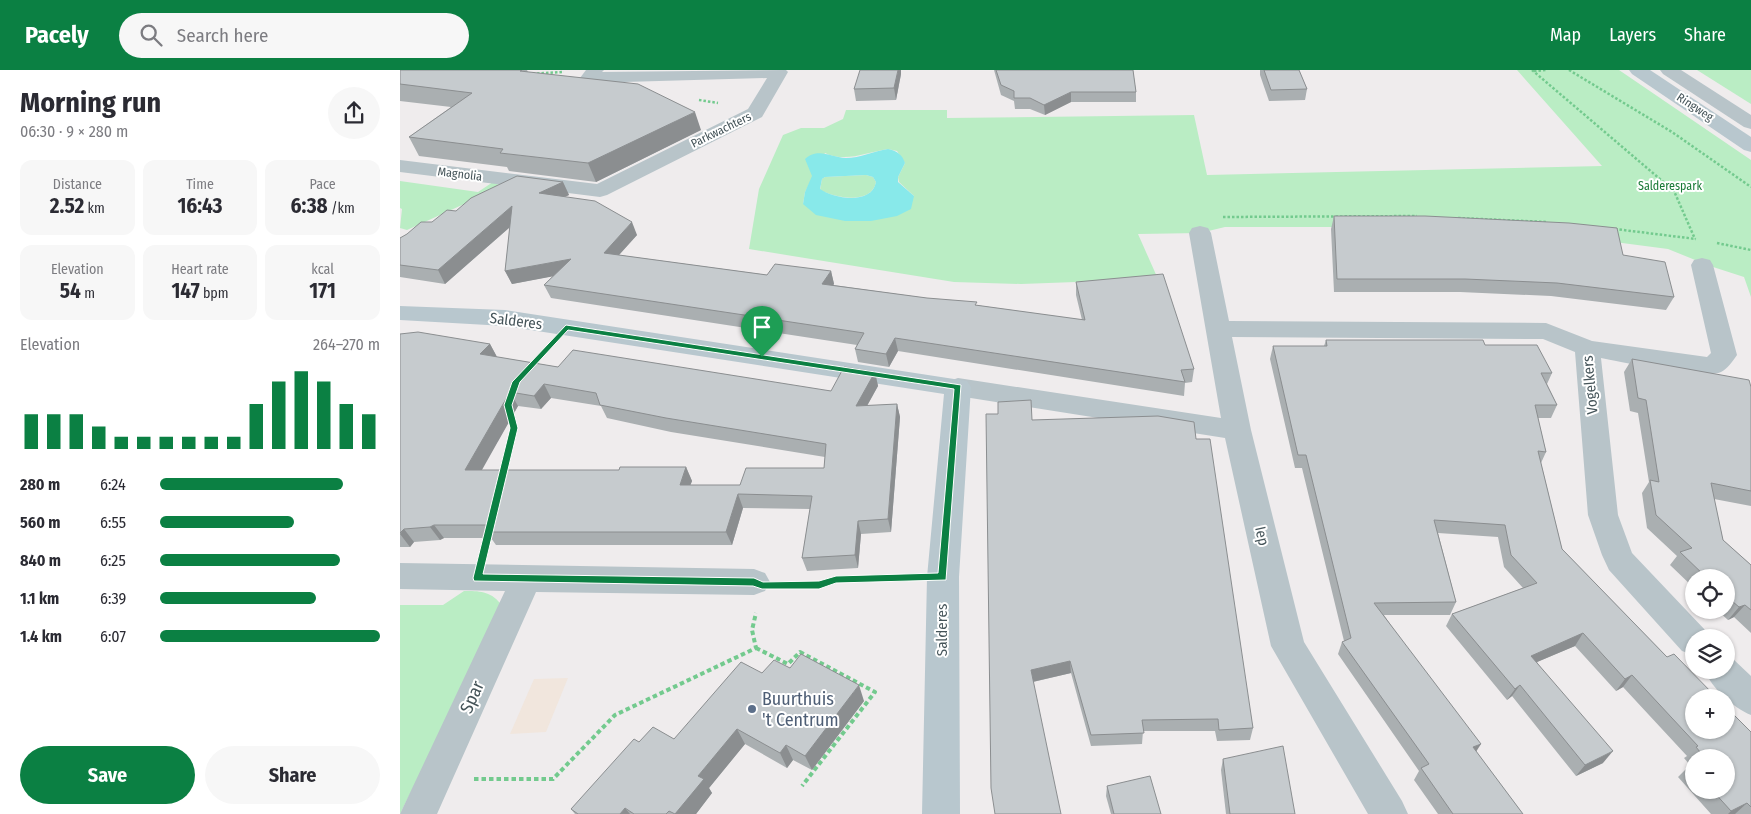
<!DOCTYPE html>
<html lang="en">
<head>
<meta charset="utf-8">
<style>
	body { margin:0; font-family:"Fira Sans Condensed",sans-serif; background:#f7f7f7; color:#2b2b33; height:100vh; display:flex; flex-direction:column; font-size:19px; white-space:nowrap }
	* { box-sizing:border-box; margin:0 }
	p { font-size:16px; color:#7c7c81 }
	.icon { flex:none; width:28px; height:28px; fill:none; stroke:currentColor; stroke-width:2; stroke-linecap:round; stroke-linejoin:round }
	.map { position:relative; flex:1; overflow:hidden }
	.sheet { display:flex; flex-direction:column; background:#fff; width:400px }
	.sheet>* { flex:none }
	.buttons { position:absolute; left:1285px; top:499px; display:grid; gap:10px }
	.buttons a { display:grid; place-items:center; width:50px; height:50px; border-radius:50%; background:#fff; box-shadow:0 1px 4px #0004; font-size:25px }
	.pin { position:absolute; display:grid; place-items:center; width:42px; height:42px; color:#fff; margin:-51px -21px; border-radius:50% 50% 50% 0; rotate:-45deg; box-shadow:0 0 5px #0007 }
	.pin .icon { rotate:45deg }
	.round { display:grid; place-items:center; flex:none; width:52px; height:52px; border-radius:26px; background:#f7f7f7 }
	.summary { display:flex; align-items:center; justify-content:space-between; height:85px; padding:0 20px }
	h1 { font-size:28px; font-weight:700; line-height:38px }
	.figures { display:grid; grid-template-columns:repeat(3,1fr); gap:8px; height:85px; padding:5px 20px }
	.figures div { display:grid; align-content:center; border-radius:12px; background:#f7f7f7; text-align:center }
	.figures b { font-size:21px; font-weight:700 }
	.figures small { font-size:14px; font-weight:400 }
	.figures p { font-size:14px }
	.chart { height:140px; padding:10px 20px }
	.chart p { display:flex; justify-content:space-between }
	.chart svg { width:100%; height:90px; margin-top:5px; stroke:#0b8043; stroke-width:6 }
	.primary-button { display:flex; gap:10px; margin-top:auto; padding:10px 20px }
	.primary-button a { flex:1; height:58px; border-radius:30px; background:#0b8043; color:#fff; font-size:20px; font-weight:700; line-height:58px; text-align:center }
	.primary-button a+a { background:#f7f7f7; color:#2b2b33 }
	ul { padding:0 20px; list-style:none; font-size:16px }
	li { display:grid; grid-template-columns:80px 60px 1fr; align-items:center; height:38px }
	li i { height:12px; border-radius:6px; background:#0b8043 }
	header { display:flex; align-items:center; gap:30px; box-sizing:border-box; height:70px; padding:0 25px; background:#0b8043; color:#fff }
	header strong { font-size:24px }
	nav { display:flex; gap:28px; margin-inline-start:auto; font-size:18px }
	.search { width:350px; height:45px; background:#f7f7f7; display:flex; align-items:center; gap:12px; box-sizing:border-box; padding:0 18px; border-radius:28px; color:#7c7c81; font-size:19px }
	main { display:flex; flex:1; min-height:0 }
	.map>svg:first-child { display:block }
	.green { fill:#baedc4; fill-rule:evenodd }
	.sand { fill:#f1e6dd }
	.water { fill:#88e9ea; fill-rule:evenodd }
	.lines { fill:none; stroke-linecap:round; stroke-linejoin:round }
	.path-far2 { stroke:#73ca8e; stroke-width:2.5; stroke-dasharray:2.5 2; stroke-linecap:butt }
	.path-far1 { stroke:#73ca8e; stroke-width:3; stroke-dasharray:4 2.5; stroke-linecap:butt }
	.path { stroke:#73ca8e; stroke-width:4; stroke-dasharray:4.5 3; stroke-linecap:butt }
	.street { fill:#b8c4c9; fill-rule:evenodd }
	.secondary { fill:#b8c7ce; fill-rule:evenodd }
	.wall { fill:#aaafb1; fill-rule:evenodd }
	.shaded-wall { fill:#8b8e90 }
	.building { fill:#c6cbce; stroke:#8b8e90; fill-rule:evenodd }
	.route { fill:#0b8043; stroke:#fff; fill-rule:evenodd }
	.service-dot { fill:#5c6f8a; stroke:#fff; stroke-width:2 }
	.labels { text-anchor:middle; stroke-width:4; stroke-linejoin:round; paint-order:stroke }
	.far-street-label { font-size:12px; fill:#455459; stroke:#fff }
	.far-park-label { font-size:12px; fill:#187935; stroke:#fff }
	.street-label { font-size:15px; fill:#455459; stroke:#fff }
	.near-street-label { font-size:18px; fill:#455459; stroke:#fff }
	.near-service-label { font-size:18px; fill:#4e5e75; stroke:#fff; text-anchor:start }
</style>
</head>
<body>
<header>
<strong>Pacely</strong>
<div class="search"><svg class="icon" aria-label="search" viewBox="0 0 24 24"><circle cx="10" cy="10" r="6"/><path d="M15 15l6 6"/></svg>Search here</div>
<nav><a>Map</a><a>Layers</a><a>Share</a></nav>
</header>
<main>
<section class="sheet">
<div class="summary"><div><h1>Morning run</h1><p>06:30 · 9 × 280 m</p></div><a class="round"><svg class="icon" aria-label="share" viewBox="0 0 24 24"><path d="M12 15V3M7 8l5-5 5 5M5 13v7h14v-7"/></svg></a></div>
<div class="figures">
<div><p>Distance</p><b>2.52<small> km</small></b></div>
<div><p>Time</p><b>16:43</b></div>
<div><p>Pace</p><b>6:38<small> /km</small></b></div>
</div>
<div class="figures">
<div><p>Elevation</p><b>54<small> m</small></b></div>
<div><p>Heart rate</p><b>147<small> bpm</small></b></div>
<div><p>kcal</p><b>171</b></div>
</div>
<div class="chart"><p><span>Elevation</span>264–270 m</p>
<svg viewBox="0 0 160 44" preserveAspectRatio="none"><path d="M5 44V27M15 44V27M25 44V27M35 44V33M45 44V38M55 44V38M65 44V38M75 44V38M85 44V38M95 44V38M105 44V22M115 44V11M125 44V6M135 44V11M145 44V22M155 44V27"/></svg>
</div>
<ul>
<li><b>280 m</b>6:24<i style="width:83%"></i></li>
<li><b>560 m</b>6:55<i style="width:61%"></i></li>
<li><b>840 m</b>6:25<i style="width:82%"></i></li>
<li><b>1.1 km</b>6:39<i style="width:71%"></i></li>
<li><b>1.4 km</b>6:07<i style="width:100%"></i></li>
</ul>
<div class="primary-button"><a>Save</a><a>Share</a></div>
</section>
<div class="map">
<svg width="1351" height="744" viewBox="0 0 1351 744">
	<rect width="100%" height="100%" fill="#efeced"/>
	<g class="green">
		<path d="M1117,0H1219L1351,90V227L1344,207L1310,196L1268,179L1138,162L1008,157H825L800,163L738,164L758,209L621,214L554,212L349,179L359,119L383,65L401,58H424L443,49L446,40H547V48L794,45L807,105L1202,96ZM488,79L497,81L505,93L498,107L499,112L514,126L403,134L405,122L425,83C446,93 467,82 488,79Z"/>
		<path d="M1297,0H1351V34Z"/>
		<path d="M466,105L473,107L476,112C472,135 435,128 420,120L422,109L425,107Z"/>
		<path d="M0,111L78,122L93,112L101,116L95,120L7,160L0,158L2,139L0,138Z"/>
		<path d="M64,521C79,521 90,521 100,533L97,549L0,744V535H43Z"/>
	</g>
	<path class="sand" d="M168,608L146,662L110,664L134,609Z"/>
	<path class="water" d="M488,79C497,81 502,84 505,93L498,107V112L514,126L511,139L497,146L471,151H445L416,145L403,134L405,122L412,106L405,89C418,77 430,87 446,88C460,88 474,81 488,79ZM466,105L473,107L476,112C472,135 434,129 420,119L422,109L425,107Z"/>
	<g class="lines">
		<g class="path-far2">
			<path d="M1132,0L1274,121L1295,169"/>
			<path d="M1169,0L1272,62L1351,117"/>
			<path d="M1134,1L1147,0"/>
			<path d="M128,4L164,2"/>
			<path d="M299,30L318,33"/>
			<path d="M823,147L1017,146"/>
			<path d="M1058,148L1147,152"/>
			<path d="M1215,159L1296,169"/>
			<path d="M1317,173L1351,180"/>
		</g>
		<g class="path-far1">
			<path d="M131,296L145,280"/>
			<path d="M103,404L114,358L110,344"/>
		</g>
		<g class="path">
			<path d="M386,515H419L436,509L509,508"/>
			<path d="M356,578L388,594L400,582L475,622L402,716"/>
			<path d="M74,709H153L215,645L356,578L352,560L356,543"/>
		</g>
		<g class="street">
			<path d="M186,0H204L202,2L386,0L388,2L362,47L207,125L200,127L0,102V90L197,114L348,39L367,8L189,13L183,12L180,8Z"/>
			<path d="M1260,0H1281L1351,45V59L1344,57L1263,4Z"/>
			<path d="M800,156L808,158L811,163L829,251L1146,253L1192,271L1307,287L1311,283L1291,195L1294,190L1302,188L1310,190L1313,195L1337,285C1333,291 1327,299 1321,302C1304,310 1223,292 1201,288L1218,445L1232,483L1306,561L1309,568H1294V585L1282,581L1209,500L1202,485L1188,445L1175,282L1143,269L832,267L851,360L904,572L1002,731L1008,744H968L871,576L825,368L558,326L549,323L545,317L549,311L558,308L821,348L789,163L792,158Z"/>
			<path d="M0,493L354,499L365,503L370,512L365,521L354,525L136,522L37,744H0L105,521L0,519Z"/>
			<path d="M1326,587L1333,589L1351,606V645C1332,637 1313,619 1304,600H1326Z"/>
		</g>
		<g class="secondary">
			<path d="M1229,0H1250L1351,67V82L1344,80L1232,4Z"/>
			<path d="M0,236L105,240L567,311L571,317L559,507L560,744H522L527,507L544,324L105,256L0,250Z"/>
		</g>
	</g>
	<g class="wall">
		<path d="M0,0H127L128,2L301,60L196,112L109,101L107,97L19,86L9,67L51,37L0,31Z"/>
		<path d="M594,0H733L736,22V32H671L645,45L630,39H615L614,31L601,25Z"/>
		<path d="M860,0H899L907,19L905,30L869,31L860,5Z"/>
		<path d="M501,4L496,30L456,31L454,19Z"/>
		<path d="M163,112L169,125L164,127L237,165L219,185L367,205L431,201L434,214L433,215L682,250L676,225V212L794,299L792,312L785,313L784,326L498,281L489,297L458,292L455,279L457,275L151,228L144,215L153,206L112,214L105,201L110,157L45,214L0,207V168L56,141Z"/>
		<path d="M934,146L1223,185L1274,227L1266,240L1151,226L1060,222H934L931,159Z"/>
		<path d="M0,264L90,274L97,287L158,297L431,321L475,302L478,316L467,336L497,334L500,347L491,462L461,464L458,498L407,501L402,488L410,439L343,438L332,475H96L91,468H44L40,470L14,472L10,477H0ZM151,328L201,336L207,348L271,362L425,387L424,398L340,415H290L292,411L286,397L219,400H81L118,336L141,339Z"/>
		<path d="M926,270L1085,275L1152,303L1147,314L1157,335L1151,348H1138L1146,382L1141,393L1162,479L1267,587L1351,662V744H1311L1278,707L1290,695L1284,688L1287,686L1223,617L1216,621L1175,576L1137,592L1203,693L1176,706L1112,626L1107,630L1046,556L1052,544L1123,518L1104,497L1098,467L1038,463L1056,532L1050,545H984L1076,682L1123,744H1038L1014,710L1019,701L938,584L942,572L944,571L902,398H895L870,289L873,276H924ZM1294,688H1326V720H1294Z"/>
		<path d="M1232,289L1351,317V436L1314,429L1323,470L1351,495V563L1334,547L1328,550L1317,540H1326V508H1294V518L1270,495L1277,486L1247,458L1242,423L1249,412L1238,343L1230,341L1224,302Z"/>
		<path d="M632,350L796,369L853,658L850,670L817,671L815,661H743L742,674L691,676L671,603L633,612L595,744Z"/>
		<path d="M390,598L464,631L412,700L393,690L387,698L345,674L309,718L312,723L296,744H175L171,739L239,672L274,669L362,603Z"/>
		<path d="M823,689L895,744H826L821,700Z"/>
		<path d="M707,716L761,744H711L706,726Z"/>
	</g>
	<g class="shaded-wall">
		<path d="M498,0H501V4L496,30L494,18Z"/>
		<path d="M671,22V32L645,45L644,35Z"/>
		<path d="M295,42L301,60L196,112L188,93Z"/>
		<path d="M163,112L169,125L145,136L139,123Z"/>
		<path d="M112,136L119,149L45,214L38,200Z"/>
		<path d="M232,152L237,165L209,196L204,183Z"/>
		<path d="M171,189L176,202L112,214L105,201Z"/>
		<path d="M431,201L434,214L425,227L422,214Z"/>
		<path d="M495,268L498,281L489,297L486,284Z"/>
		<path d="M90,274L97,287L80,284Z"/>
		<path d="M475,302L478,316L459,350L456,336Z"/>
		<path d="M144,314L151,328L141,339L134,326Z"/>
		<path d="M110,322L118,336L74,414L65,400Z"/>
		<path d="M497,334L500,347L491,462L488,449Z"/>
		<path d="M286,397L292,411L285,429L280,415Z"/>
		<path d="M338,424L343,438L332,475L326,462Z"/>
		<path d="M458,451L461,464L458,498L455,485Z"/>
		<path d="M34,455L44,468L40,470L30,457Z"/>
		<path d="M4,459L14,472L10,477L0,464Z"/>
		<path d="M1345,535L1334,547L1328,550L1339,537Z"/>
		<path d="M1183,563L1175,576L1123,598L1131,586Z"/>
		<path d="M670,591L671,603L632,612L631,600Z"/>
		<path d="M1232,605L1223,617L1216,621L1225,609Z"/>
		<path d="M459,615L464,631L412,700L405,686Z"/>
		<path d="M1120,615L1112,626L1107,630L1115,619Z"/>
		<path d="M337,659L345,674L309,718L312,723L296,744H275L298,706Z"/>
		<path d="M1081,674L1074,685L1073,677Z"/>
		<path d="M386,675L393,690L387,698L380,683Z"/>
		<path d="M1213,681L1203,693L1176,706L1185,695Z"/>
		<path d="M1347,733L1335,744H1328L1331,741Z"/>
		<path d="M225,738L230,744H220Z"/>
	</g>
	<g class="building">
		<path d="M0,0H122L120,1L238,14L295,42L188,93L100,83L103,79L9,67L72,23L0,14Z"/>
		<path d="M460,0H498L494,18L454,19Z"/>
		<path d="M596,0H733L736,22H671L644,35L630,28H614V21L601,15Z"/>
		<path d="M864,0H899L907,19L871,20Z"/>
		<path d="M117,106L163,112L139,123L195,131L232,152L204,183L367,205L375,194L431,201L422,214L527,228L577,232L575,235L685,250L676,212L763,204L794,299L781,300L785,312L495,268L486,284L455,279L464,263L144,215L171,189L105,201L112,136L38,200L0,195V168L7,164L21,152H32L47,140L56,141L71,128Z"/>
		<path d="M934,146H1025L1169,153L1217,158L1223,185L1265,192L1274,227L1157,213L1065,209H937Z"/>
		<path d="M18,262L90,274L80,284L158,297L173,280L431,321L444,297L475,302L456,336L497,334L488,449L458,451L455,485L402,488L412,426L338,424L326,462H87L91,455H34L30,457L4,459L0,463V264ZM144,314L196,323L200,335L266,348L426,374L424,398H346L340,415H280L286,397H220L219,400H65L110,322L134,326Z"/>
		<path d="M926,270H1083L1085,275H1137L1152,303H1141L1157,335H1135L1146,382L1138,381L1162,479L1267,587L1274,584L1317,628H1294V660H1326V637L1351,662V737L1347,733L1331,741L1312,720H1326V688H1305L1296,677L1298,676L1232,605L1225,609L1183,563L1131,586L1213,681L1185,695L1120,615L1115,619L1052,544L1137,513L1111,485L1105,455L1034,450L1056,532L974,533L1081,674L1073,677L1123,744H1053L1021,698L1029,694L942,572L951,568L906,385H898L873,276H927Z"/>
		<path d="M1232,289L1349,310L1351,317V421L1311,413L1323,470L1351,495V540L1345,535L1339,537L1326,526V508H1307L1280,482L1292,478L1256,445L1250,410L1259,412L1246,330L1238,328Z"/>
		<path d="M631,330L632,350L758,346L794,352L796,369H810L853,658L819,660L818,649L742,650L744,663L691,665L670,591L631,600L661,744H595L591,718L586,344H598V332Z"/>
		<path d="M401,584L459,615L405,686L386,675L380,683L337,659L298,706L304,709L275,744L269,741L266,744H234L225,738L220,744H178L171,739L234,669L239,672L253,657L274,669L341,592L362,603L374,590L390,598Z"/>
		<path d="M883,676L895,744H830L823,689Z"/>
		<path d="M1294,694V700L1290,696Z"/>
		<path d="M750,706L761,744H714L707,716Z"/>
	</g>
	<path class="route" d="M166,255L561,315L546,510L436,513L419,519H362L353,516L74,511L73,508L110,358L104,335L112,312ZM168,260L554,319L538,503L436,506L419,511L363,512L354,508L83,504L118,358L112,335L120,312Z"/>
	<circle class="service-dot" cx="352" cy="639" r="5"/>
	<g class="labels">
		<g class="far-street-label">
			<text transform="translate(1295 37) rotate(33)" y="4">Ringweg</text>
			<text transform="translate(321 60) rotate(-26)" y="4">Parkwachters</text>
			<text transform="translate(60 104) rotate(7)" y="4">Magnolia</text>
		</g>
		<g class="far-park-label">
			<text x="1270" y="120">Salderespark</text>
		</g>
		<g class="street-label">
			<text transform="translate(116 251) rotate(7)" y="5">Salderes</text>
			<text transform="translate(1190 315) rotate(-95)" y="5">Vogelkers</text>
			<text transform="translate(862 466) rotate(77)" y="5">Iep</text>
			<text transform="translate(542 560) rotate(-90)" y="5">Salderes</text>
		</g>
		<g class="near-street-label">
			<text transform="translate(72 627) rotate(-66)" y="6">Spar</text>
		</g>
		<g class="near-service-label">
			<text x="362" y="635">Buurthuis<tspan x="362" dy="21">'t Centrum</tspan></text>
		</g>
	</g>
</svg>
<div class="buttons">
<a><svg class="icon" aria-label="locate" viewBox="0 0 24 24"><circle cx="12" cy="12" r="6"/><path d="M12 2v4M12 18v4M2 12h4M18 12h4"/></svg></a>
<a><svg class="icon" aria-label="layers" viewBox="0 0 24 24"><path d="M12 4l9 5-9 5-9-5zM3 14l9 5 9-5"/></svg></a>
<a>+</a>
<a>−</a>
</div>
<div class="pin" style="left:362px;top:287px;background:#1e9e55"><svg class="icon" aria-label="arrive" viewBox="0 0 24 24"><path d="M6 21V4h12l-3 4 3 4H6"/></svg></div>
</div>
</main>
</body>
</html>
